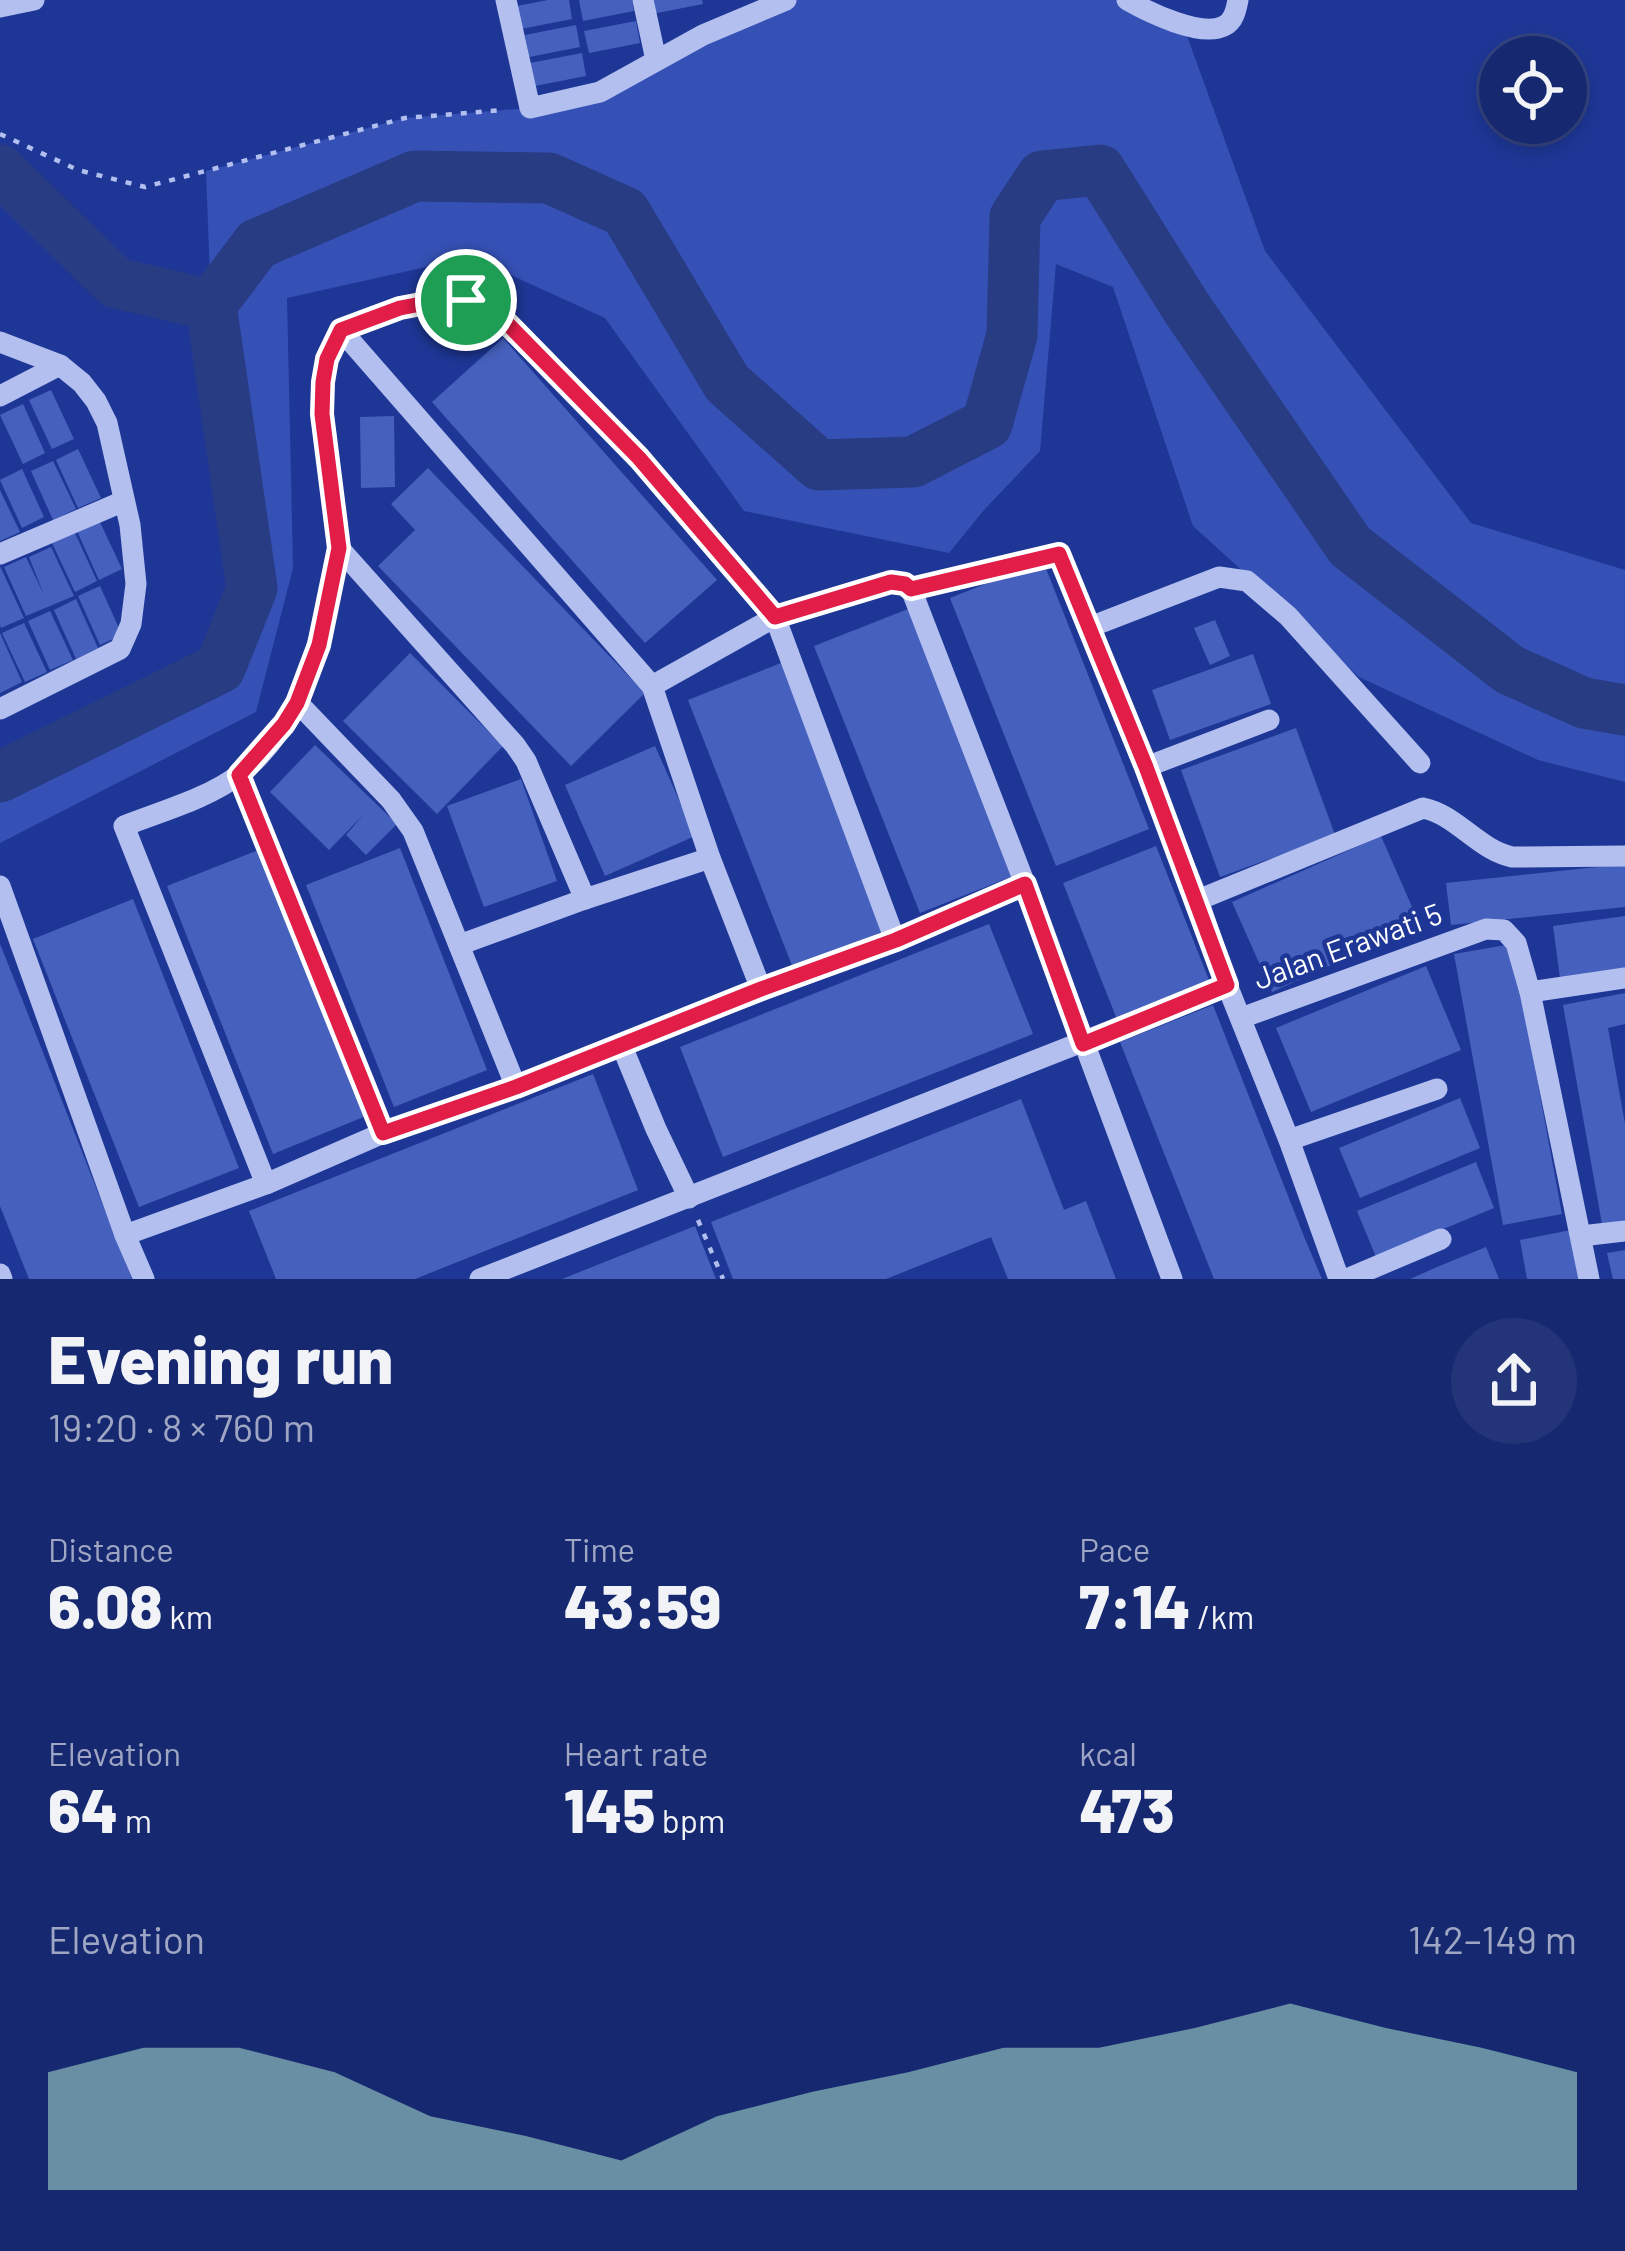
<!DOCTYPE html>
<html lang="en">
<head>
<meta charset="utf-8">
<style>
	body { margin:0; font-family:Barlow,sans-serif; background:#233578; color:#f1f3f6; height:100vh; display:flex; flex-direction:column; font-size:45px; white-space:nowrap }
	* { box-sizing:border-box; margin:0 }
	p { font-size:39px; color:#9ea6c3 }
	.icon { flex:none; width:66px; height:66px; fill:none; stroke:currentColor; stroke-width:2; stroke-linecap:round; stroke-linejoin:round }
	.map { position:relative; height:1279px; overflow:hidden }
	.details { display:flex; flex-direction:column; background:#162970; flex:1 }
	.details>* { flex:none }
	.fabs { position:absolute; left:1479px; top:36px; display:grid; gap:24px }
	.fabs a { display:grid; place-items:center; width:108px; height:108px; border-radius:50%; background:#162970; box-shadow:0 6px 18px #0003,0 0 0 3px #354583; font-size:60px }
	.pin { position:absolute; display:grid; place-items:center; width:102px; height:102px; color:#fff; margin:-51px; border:6px solid #fff; border-radius:50%; box-shadow:0 3px 12px #0007 }
	.round { display:grid; place-items:center; flex:none; width:126px; height:126px; border-radius:63px; background:#233578 }
	.overview { display:flex; align-items:center; justify-content:space-between; height:204px; padding:0 48px }
	h1 { font-size:66px; font-weight:800; line-height:90px }
	.stats { display:grid; grid-template-columns:repeat(3,1fr); gap:18px; height:204px; padding:12px 48px }
	.stats div { display:grid; align-content:center }
	.stats b { font-size:60px; font-weight:800 }
	.stats small { font-size:33px; font-weight:400 }
	.stats p { font-size:33px }
	.chart { height:336px; padding:24px 48px }
	.chart p { display:flex; justify-content:space-between }
	.chart svg { width:100%; height:216px; margin-top:12px; fill:#8bbbb9; opacity:.7 }
	.map>svg:first-child { display:block }
	.green { fill:#3551b5 }
	.lines { fill:none; stroke-linecap:round; stroke-linejoin:round }
	.river { stroke:#283c84; stroke-width:51 }
	.building { fill:#4661bd }
	.path { stroke:#b2bfef; stroke-width:4.5; stroke-dasharray:6 9; stroke-linecap:butt }
	.minor { stroke:#b2bfef; stroke-width:21 }
	.route-casing { stroke:#fff; stroke-width:24 }
	.route { stroke:#e11d48; stroke-width:15 }
	.labels { text-anchor:middle; stroke-width:9; stroke-linejoin:round; paint-order:stroke }
	.street-label { font-size:30px; fill:#fff; stroke:#1e3796 }
</style>
</head>
<body>
<div class="map">
<svg width="1625" height="1279" viewBox="0 0 1625 1279">
	<rect width="100%" height="100%" fill="#1e3796"/>
	<path class="green" d="M786,0H1127L1183,25L1265,251L1471,523L1625,570V782L1538,760L1359,677L1193,526L1113,287L1056,264L1040,451L984,510L949,553L744,511L605,318L471,257L287,298L293,568L256,712L0,843V777L220,668L252,589L223,459L211,305L206,171L405,118L530,108L599,92Z"/>
	<g class="lines">
		<g class="river">
			<path d="M0,170L116,283L211,305L257,244L415,176L549,178L625,212L727,383L819,465L913,462L987,424L1012,335L1015,217L1042,176L1100,170L1186,307L1350,546L1510,670L1584,703L1625,710"/>
			<path d="M0,777L220,668L252,588L211,305"/>
		</g>
	</g>
	<g class="building">
		<path d="M548,0H569L572,19L521,29L517,6Z"/>
		<path d="M579,0H632L634,11L583,21Z"/>
		<path d="M649,0H702L703,4L652,14Z"/>
		<path d="M636,21L640,43L589,53L584,31Z"/>
		<path d="M576,25L580,47L529,57L525,35Z"/>
		<path d="M582,53L586,76L535,86L530,63Z"/>
		<path d="M503,338L717,580L645,643L432,402Z"/>
		<path d="M51,390L74,439L52,449L29,400Z"/>
		<path d="M23,404L45,453L23,464L0,415Z"/>
		<path d="M394,416L395,487L361,488L360,417Z"/>
		<path d="M78,449L101,498L78,508L56,460Z"/>
		<path d="M53,461L76,509L53,520L31,471Z"/>
		<path d="M428,468L645,693L571,766L378,566L415,530L391,504Z"/>
		<path d="M22,469L44,517L22,528L0,480Z"/>
		<path d="M0,490L20,532L0,541Z"/>
		<path d="M99,520L122,569L99,580L77,531Z"/>
		<path d="M75,533L97,581L75,592L52,543Z"/>
		<path d="M51,547L74,596L26,616L4,567L26,557L44,595L29,557Z"/>
		<path d="M1043,561L1149,829L1056,866L950,598Z"/>
		<path d="M0,566L24,618L1,628L0,625Z"/>
		<path d="M100,586L122,635L100,645L78,596Z"/>
		<path d="M76,599L98,648L76,659L54,610Z"/>
		<path d="M908,609L1013,876L920,913L814,646Z"/>
		<path d="M50,611L73,660L50,670L28,621Z"/>
		<path d="M1215,620L1230,656L1210,665L1194,628Z"/>
		<path d="M24,623L47,672L25,682L2,633Z"/>
		<path d="M0,633L22,682L0,693Z"/>
		<path d="M410,653L503,746L437,814L343,721Z"/>
		<path d="M1253,654L1271,704L1170,740L1152,690Z"/>
		<path d="M781,663L887,930L793,968L688,700Z"/>
		<path d="M1296,728L1335,835L1220,877L1181,770Z"/>
		<path d="M315,745L397,824L366,855L346,835L364,814L329,850L270,792Z"/>
		<path d="M655,746L695,836L605,876L565,785Z"/>
		<path d="M521,779L557,881L484,907L447,806Z"/>
		<path d="M1381,836L1420,925L1272,992L1232,902Z"/>
		<path d="M1156,846L1211,985L1118,1022L1063,883Z"/>
		<path d="M400,848L487,1070L394,1107L306,885Z"/>
		<path d="M261,849L366,1116L273,1154L167,886Z"/>
		<path d="M1625,864V907L1451,925L1446,883Z"/>
		<path d="M133,899L239,1168L139,1207L33,939Z"/>
		<path d="M1625,916V969L1560,978L1553,926Z"/>
		<path d="M989,924L1033,1034L723,1157L680,1047Z"/>
		<path d="M0,944L22,999L132,1279H29L0,1206Z"/>
		<path d="M1512,944L1562,1214L1503,1225L1454,954Z"/>
		<path d="M1426,966L1461,1050L1311,1112L1276,1028Z"/>
		<path d="M1625,993V1024L1608,1028L1625,1124V1220L1602,1224L1563,1005Z"/>
		<path d="M1213,1005L1305,1239L1322,1279H1214L1185,1206L1120,1042Z"/>
		<path d="M593,1074L638,1190L415,1279H276L249,1211Z"/>
		<path d="M1460,1098L1480,1148L1360,1198L1339,1148Z"/>
		<path d="M1021,1099L1064,1210L1086,1201L1116,1279H1008L991,1237L886,1279H733L711,1222Z"/>
		<path d="M1476,1162L1494,1208L1376,1257L1357,1211Z"/>
		<path d="M695,1226L716,1279H562Z"/>
		<path d="M1571,1230L1580,1279H1527L1520,1240Z"/>
		<path d="M1486,1247L1499,1279H1410L1437,1267Z"/>
		<path d="M1625,1250V1279H1613L1607,1253Z"/>
	</g>
	<g class="lines">
		<g class="path">
			<path d="M0,134L78,170L145,187L405,118L503,110"/>
			<path d="M698,1220L723,1279"/>
		</g>
		<g class="minor">
			<path d="M506,0L530,108L600,92L703,35L786,0"/>
			<path d="M643,0L656,60"/>
			<path d="M1127,0C1148,12 1201,38 1224,26C1234,21 1236,10 1238,0"/>
			<path d="M0,7L34,0"/>
			<path d="M341,330L652,686L710,858L761,989"/>
			<path d="M0,342L60,365L82,383L96,401L107,423L130,525L136,584L131,624L120,649L0,709"/>
			<path d="M0,396L60,365"/>
			<path d="M339,548L515,745L526,761L585,899"/>
			<path d="M0,554L124,501"/>
			<path d="M911,589L1025,884L1172,1279"/>
			<path d="M1090,627L1219,577L1247,581L1288,616L1420,763"/>
			<path d="M652,686L775,617L891,582L905,584L911,589L1059,553L1198,900L1227,985L1289,1140L1339,1279"/>
			<path d="M297,702L391,800L413,831L516,1087"/>
			<path d="M1146,767L1269,720"/>
			<path d="M239,775L383,1133L516,1087L621,1044L656,1129L689,1198"/>
			<path d="M0,886L125,1235L144,1279"/>
			<path d="M1198,900L1423,808C1457,815 1477,849 1512,857L1625,856"/>
			<path d="M459,945L585,899L710,858"/>
			<path d="M1530,992L1625,978"/>
			<path d="M1241,1018L1486,929L1504,930L1516,943L1530,992L1589,1279"/>
			<path d="M621,1044L895,940L1025,884"/>
			<path d="M1289,1140L1437,1089"/>
			<path d="M266,1184L124,826C162,811 207,799 240,774C288,735 313,675 324,616C329,593 339,567 338,544C337,485 311,422 326,363C329,352 336,341 341,330C394,310 446,283 499,315L639,458L775,617L895,940"/>
			<path d="M125,1235L266,1184L383,1133"/>
			<path d="M1581,1236L1625,1231"/>
			<path d="M0,1274L2,1279"/>
			<path d="M480,1279L1227,985"/>
			<path d="M1347,1279L1441,1239"/>
		</g>
	</g>
	<g class="lines">
		<g class="route-casing">
			<path id="route" d="M448,299L482,305L499,315L639,458L775,617L891,582L905,584L911,589L1059,554L1146,767L1227,985L1083,1044L1025,884L896,940L761,989L516,1087L383,1133L239,775L284,724L297,703L319,645L339,548L322,414L323,382L327,359L341,330L400,308Z"/>
		</g>
		<use href="#route" class="route"/>
	</g>
	<g class="labels">
		<g class="street-label">
			<text transform="translate(1348 947) rotate(-20)" y="10">Jalan Erawati 5</text>
		</g>
	</g>
</svg>
<div class="fabs">
<a><svg class="icon" aria-label="locate" viewBox="0 0 24 24"><circle cx="12" cy="12" r="6"/><path d="M12 2v4M12 18v4M2 12h4M18 12h4"/></svg></a>
</div>
<div class="pin" style="left:466px;top:300px;background:#1e9e55"><svg class="icon" aria-label="arrive" viewBox="0 0 24 24"><path d="M6 21V4h12l-3 4 3 4H6"/></svg></div>
</div>
<section class="details">
<div class="overview"><div><h1>Evening run</h1><p>19:20 · 8 × 760 m</p></div><a class="round"><svg class="icon" aria-label="share" viewBox="0 0 24 24"><path d="M12 15V3M7 8l5-5 5 5M5 13v7h14v-7"/></svg></a></div>
<div class="stats">
<div><p>Distance</p><b>6.08<small> km</small></b></div>
<div><p>Time</p><b>43:59</b></div>
<div><p>Pace</p><b>7:14<small> /km</small></b></div>
</div>
<div class="stats">
<div><p>Elevation</p><b>64<small> m</small></b></div>
<div><p>Heart rate</p><b>145<small> bpm</small></b></div>
<div><p>kcal</p><b>473</b></div>
</div>
<div class="chart"><p><span>Elevation</span>142–149 m</p>
<svg viewBox="0 0 160 44" preserveAspectRatio="none"><path d="M0 44V20L10 15L20 15L30 20L40 29L50 33L60 38L70 29L80 24L90 20L100 15L110 15L120 11L130 6L140 11L150 15L160 20V44z"/></svg>
</div>
</section>
</body>
</html>
